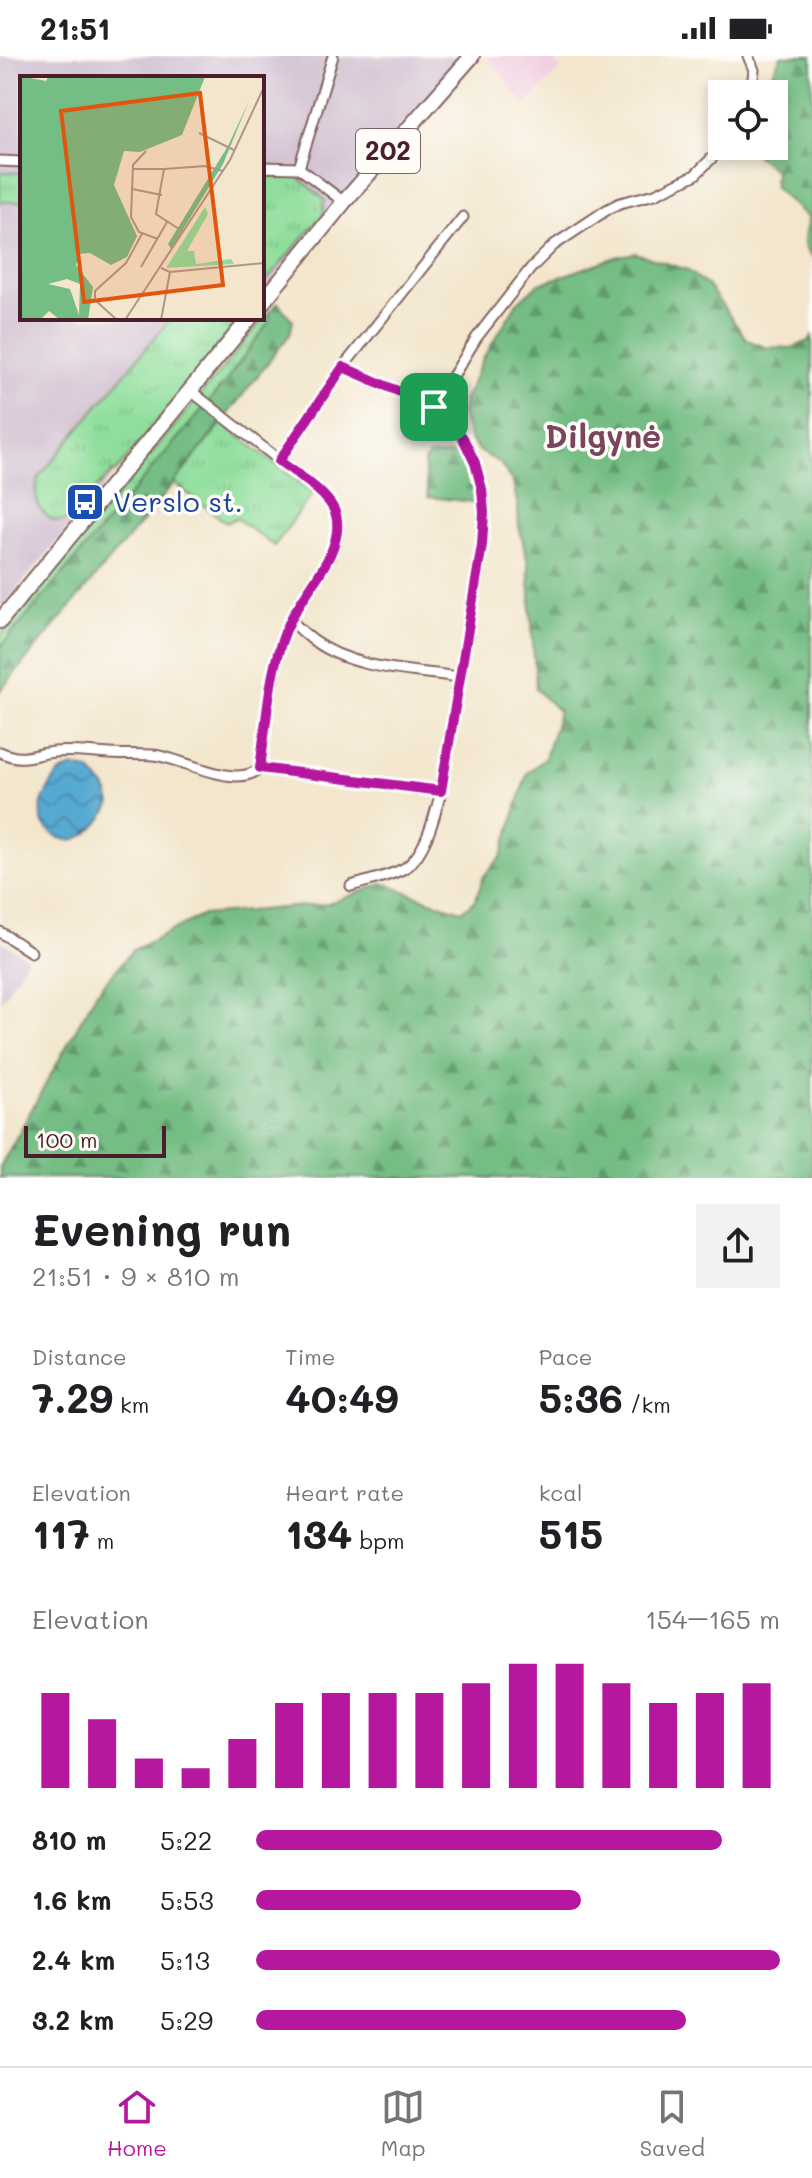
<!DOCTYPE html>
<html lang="en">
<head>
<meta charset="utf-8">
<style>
	body { margin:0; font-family:Mali,sans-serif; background:#f2f2f2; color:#202124; height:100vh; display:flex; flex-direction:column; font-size:30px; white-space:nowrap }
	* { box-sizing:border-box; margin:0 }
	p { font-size:26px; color:#757577 }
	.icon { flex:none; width:44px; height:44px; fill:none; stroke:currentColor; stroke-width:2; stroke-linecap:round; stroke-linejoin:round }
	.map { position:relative; height:1122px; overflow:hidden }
	.sheet { display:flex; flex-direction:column; background:#fff; flex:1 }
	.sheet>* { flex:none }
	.controls { position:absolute; left:708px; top:24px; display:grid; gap:16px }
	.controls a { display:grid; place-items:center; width:80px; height:80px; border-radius:0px; background:#fff; box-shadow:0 4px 12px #0003; font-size:40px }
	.scale { position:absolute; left:24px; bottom:20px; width:142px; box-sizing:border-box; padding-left:8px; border:4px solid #4a1f2b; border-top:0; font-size:22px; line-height:28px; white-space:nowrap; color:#4a1f2b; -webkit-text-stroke:6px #fdfcf7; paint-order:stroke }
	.pin { position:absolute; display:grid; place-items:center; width:68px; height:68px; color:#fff; margin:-34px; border-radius:16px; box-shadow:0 4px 12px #0006 }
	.round { display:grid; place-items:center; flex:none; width:84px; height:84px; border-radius:0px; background:#f2f2f2 }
	.headline { display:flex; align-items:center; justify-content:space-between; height:136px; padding:0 32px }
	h1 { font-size:44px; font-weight:700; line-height:60px }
	.stats { display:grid; grid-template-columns:repeat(3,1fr); gap:12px; height:136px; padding:8px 32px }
	.stats div { display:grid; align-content:center }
	.stats b { font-size:40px; font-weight:700 }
	.stats small { font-size:22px; font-weight:400 }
	.stats p { font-size:22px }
	.chart { height:224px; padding:16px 32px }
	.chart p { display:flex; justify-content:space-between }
	.chart svg { width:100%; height:144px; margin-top:8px; stroke:#b5179e; stroke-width:6 }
	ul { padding:0 32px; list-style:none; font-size:26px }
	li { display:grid; grid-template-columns:128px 96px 1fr; align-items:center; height:60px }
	li i { height:20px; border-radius:10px; background:#b5179e }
	.status { display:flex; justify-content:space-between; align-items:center; height:56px; padding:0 40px; background:#fff; direction:ltr }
	.status svg { height:22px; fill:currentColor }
	.menu { display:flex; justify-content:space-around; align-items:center; height:112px; border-top:2px solid #e0e0e0; background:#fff; font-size:22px; color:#757577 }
	.menu a { display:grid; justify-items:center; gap:4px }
	.menu .selected { color:#b5179e }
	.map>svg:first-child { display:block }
	.built { fill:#f2cfe1 }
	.industrial { fill:#cfbdcf }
	.grass { fill:url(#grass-tufts); stroke:#6d7e64; stroke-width:2 }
	.forest { fill:url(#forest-firs); stroke:#5f6e58; stroke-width:2 }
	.water { fill:url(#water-waves); stroke:#50647e; stroke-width:2 }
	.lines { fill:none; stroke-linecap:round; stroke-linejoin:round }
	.street-casing { stroke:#856564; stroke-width:13 }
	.primary-casing { stroke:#856564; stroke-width:18 }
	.street { stroke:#fff; stroke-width:9 }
	.primary { stroke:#fff; stroke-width:14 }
	.route-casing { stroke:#fff; stroke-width:16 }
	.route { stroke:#b5179e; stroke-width:10 }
	.labels { text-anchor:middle; stroke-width:7; stroke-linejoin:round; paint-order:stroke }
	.shield { fill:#fdfcf7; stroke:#806168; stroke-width:2 }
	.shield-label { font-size:26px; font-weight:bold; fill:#4a1f2b }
	.transit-label { font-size:28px; fill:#164399; stroke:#fdfcf7; text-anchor:start }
	.quarter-label { font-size:32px; font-weight:bold; fill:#7b455b; stroke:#fdfcf7 }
	.inset-road { fill:none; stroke:#af968c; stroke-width:2 }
	.view { fill:#e0560e; fill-opacity:0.15; stroke:#e0560e; stroke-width:4 }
	.inset-edge { fill:none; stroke:#4a1f2b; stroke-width:4 }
</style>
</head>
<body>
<div class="status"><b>21:51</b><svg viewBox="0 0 49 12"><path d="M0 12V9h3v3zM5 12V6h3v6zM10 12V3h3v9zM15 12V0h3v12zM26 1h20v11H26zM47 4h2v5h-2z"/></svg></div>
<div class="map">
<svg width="812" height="1122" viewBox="0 0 812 1122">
	<defs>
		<pattern id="grass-tufts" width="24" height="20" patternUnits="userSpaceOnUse" patternTransform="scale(2)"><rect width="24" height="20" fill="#90de9c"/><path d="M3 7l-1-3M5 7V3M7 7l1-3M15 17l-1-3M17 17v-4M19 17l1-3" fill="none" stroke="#7ebe87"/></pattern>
		<pattern id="forest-firs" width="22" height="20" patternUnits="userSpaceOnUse" patternTransform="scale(2)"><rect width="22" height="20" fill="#74bd84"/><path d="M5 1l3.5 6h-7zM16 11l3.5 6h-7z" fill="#61996c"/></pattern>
		<pattern id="water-waves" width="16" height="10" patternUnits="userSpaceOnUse" patternTransform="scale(2)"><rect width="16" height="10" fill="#57aad2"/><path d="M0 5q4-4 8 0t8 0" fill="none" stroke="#4a8aab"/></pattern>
	</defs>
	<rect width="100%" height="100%" fill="#fdfcf7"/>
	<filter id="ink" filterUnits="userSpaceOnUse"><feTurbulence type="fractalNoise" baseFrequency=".0125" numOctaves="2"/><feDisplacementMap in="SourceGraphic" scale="16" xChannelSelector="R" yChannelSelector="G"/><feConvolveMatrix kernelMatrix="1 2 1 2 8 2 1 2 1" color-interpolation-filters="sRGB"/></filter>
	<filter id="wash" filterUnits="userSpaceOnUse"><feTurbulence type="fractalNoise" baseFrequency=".006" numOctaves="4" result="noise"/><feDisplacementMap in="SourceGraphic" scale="32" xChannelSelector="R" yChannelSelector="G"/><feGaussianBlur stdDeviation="1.8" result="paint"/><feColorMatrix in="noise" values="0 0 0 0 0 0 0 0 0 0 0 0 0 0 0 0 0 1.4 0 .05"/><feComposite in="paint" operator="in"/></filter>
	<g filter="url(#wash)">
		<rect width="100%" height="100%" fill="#f3e6cd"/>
		<path class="built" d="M486,0H548L561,13L525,49Z"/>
		<g class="industrial">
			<path d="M0,0H463L374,101L262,237V22H22V262H241L116,416L0,553Z"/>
			<path d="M0,884L28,903L0,947Z"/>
		</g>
		<g class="grass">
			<path d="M0,116L22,117V146H0Z"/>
			<path d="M262,120L299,122L325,144L323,158L262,230Z"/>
			<path d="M270,255L269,266L223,329L0,592V580Z"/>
			<path d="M171,262H241L116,416H113L93,435L91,434L83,444L85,446C81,451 77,457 72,461C55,473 38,457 36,440C35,433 37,427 39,421Z"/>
			<path d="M222,367L313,437L274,490L236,462L227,467L174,427Z"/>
		</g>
		<g class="forest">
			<path d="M781,0H812V201C798,189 806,177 808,162L774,131L775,114L757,100L755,90H774V38H763Z"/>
			<path d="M635,197L687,214L708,230L747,284L765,291L792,292L809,285L812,280V1122H0V1111L96,937L133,894L203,859L328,848L384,827L430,845L462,855L475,845L484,820L502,800L527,717L545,702L559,656L536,633L528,507L519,470L518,451L513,427L500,407L479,395L469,382L462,359L464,344L483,303L517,247L537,229L616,201Z"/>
			<path d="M278,247L293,265L290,278L174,427L0,635V592L223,329L269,266L270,255Z"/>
			<path d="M460,398L469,401L475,417L478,444L473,446L428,441L424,406L429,400Z"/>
		</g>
		<path class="water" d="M74,711L89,714L106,732L111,748C105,760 94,775 81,781C67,789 43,777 41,761C39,750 45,739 50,730C56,720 63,713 74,711Z"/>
	</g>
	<g filter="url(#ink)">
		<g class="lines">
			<g class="street-casing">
				<g id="street">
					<path d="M748,0L754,14L751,38"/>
					<path d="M0,105L22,106"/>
					<path d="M262,111L299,112L344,146"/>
					<path d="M299,112L333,0"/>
					<path d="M343,311L434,351L463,382L475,407L482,433L484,457L482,489L441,735C435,759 425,803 401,814C386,821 367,825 351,830"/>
					<path d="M191,335L320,436C331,448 339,457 338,474C335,508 303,536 289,566C270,611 267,664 260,712L441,735"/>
					<path d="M434,351L477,281L531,212L554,189L608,153L620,147L655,138L695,119L724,90"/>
					<path d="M279,405L343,311L463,161"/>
					<path d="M290,564C298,571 306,579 314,585C354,614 412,614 459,621"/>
					<path d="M0,696C24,707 31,698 54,696C72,694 91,697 110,698C124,699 139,698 153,699C181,701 236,735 260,712"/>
					<path d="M0,876L31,896"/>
				</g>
			</g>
			<g class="primary-casing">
				<g id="primary">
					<path d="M262,247L344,146L472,0"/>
					<path d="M0,565L250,262"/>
				</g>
			</g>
			<use href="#street" class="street"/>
			<use href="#primary" class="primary"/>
		</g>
	</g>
	<g class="lines" filter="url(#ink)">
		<g class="route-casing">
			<path id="route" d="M343,311L434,351L463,382L475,407L482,433L484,457L482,489L441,735L260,712C267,665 269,605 291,563C306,533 345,494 336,459C331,439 296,417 279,405Z"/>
		</g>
		<use href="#route" class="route"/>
	</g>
	<defs>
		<g id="bus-square" transform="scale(2)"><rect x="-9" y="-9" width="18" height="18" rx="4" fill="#1a4fb4" stroke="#fdfcf7"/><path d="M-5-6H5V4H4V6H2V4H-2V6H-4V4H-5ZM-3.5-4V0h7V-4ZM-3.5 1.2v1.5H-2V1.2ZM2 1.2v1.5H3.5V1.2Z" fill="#fff"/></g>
	</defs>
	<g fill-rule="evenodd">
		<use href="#bus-square" x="85" y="446"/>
	</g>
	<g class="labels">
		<rect class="shield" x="356" y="73" width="64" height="44" rx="6"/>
		<g class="shield-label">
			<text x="388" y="104">202</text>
		</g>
		<g class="transit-label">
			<text x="113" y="456">Verslo st.</text>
		</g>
		<g class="quarter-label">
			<text x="603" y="392">Dilgynė</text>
		</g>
	</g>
	<g transform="translate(20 20)">
		<rect width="244" height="244" fill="#f3e6cd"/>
		<path d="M185,131L188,138L167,175H174L176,188L211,183L214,188L146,192Z" fill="#90de9c"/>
		<path d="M0,0L26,5L29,0L185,1L162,59L120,76L104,75L94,109L117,160L107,181L91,189L70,177L59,178L56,189L73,211L68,244H40L29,235L20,244H0ZM47,203L60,208L59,239L50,213L28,208ZM229,25L203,88L151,173L148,168L208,70Z" fill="#74bd84" fill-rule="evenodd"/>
		<path class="inset-road" d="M179,57L214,74M126,75L113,89L111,141L119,156L138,163M112,93H144L136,138L162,155M144,93L185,90L203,95M112,113L142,119M121,191L147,146M141,192L150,196L244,187M97,244L75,224V215L106,187L122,158M105,244L210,84L244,11M141,244L150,196"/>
		<path class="view" d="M180,17L203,209L64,226L41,35Z"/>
		<rect width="244" height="244" class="inset-edge"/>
	</g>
</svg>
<div class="controls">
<a><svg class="icon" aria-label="locate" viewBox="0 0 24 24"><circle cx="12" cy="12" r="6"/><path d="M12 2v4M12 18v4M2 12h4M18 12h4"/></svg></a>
</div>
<div class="scale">100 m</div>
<div class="pin" style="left:434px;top:351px;background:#1e9e55"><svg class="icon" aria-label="arrive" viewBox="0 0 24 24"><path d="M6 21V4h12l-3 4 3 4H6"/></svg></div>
</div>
<section class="sheet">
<div class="headline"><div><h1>Evening run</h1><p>21:51 · 9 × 810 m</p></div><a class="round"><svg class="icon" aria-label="share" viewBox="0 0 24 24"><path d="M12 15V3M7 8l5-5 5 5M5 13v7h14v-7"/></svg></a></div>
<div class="stats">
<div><p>Distance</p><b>7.29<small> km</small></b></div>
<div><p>Time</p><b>40:49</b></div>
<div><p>Pace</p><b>5:36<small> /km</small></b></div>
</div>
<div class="stats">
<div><p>Elevation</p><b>117<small> m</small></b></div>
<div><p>Heart rate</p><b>134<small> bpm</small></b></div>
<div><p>kcal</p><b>515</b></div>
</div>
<div class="chart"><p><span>Elevation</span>154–165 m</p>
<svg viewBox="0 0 160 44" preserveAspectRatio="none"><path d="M5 44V15M15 44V23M25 44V35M35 44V38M45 44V29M55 44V18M65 44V15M75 44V15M85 44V15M95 44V12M105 44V6M115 44V6M125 44V12M135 44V18M145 44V15M155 44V12"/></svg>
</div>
<ul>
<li><b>810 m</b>5:22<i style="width:89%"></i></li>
<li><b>1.6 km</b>5:53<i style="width:62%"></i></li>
<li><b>2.4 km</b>5:13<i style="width:100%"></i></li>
<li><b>3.2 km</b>5:29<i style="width:82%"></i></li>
</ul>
</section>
<nav class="menu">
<a class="selected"><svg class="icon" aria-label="home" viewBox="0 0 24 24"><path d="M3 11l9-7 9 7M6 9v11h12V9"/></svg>Home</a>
<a><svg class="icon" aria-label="map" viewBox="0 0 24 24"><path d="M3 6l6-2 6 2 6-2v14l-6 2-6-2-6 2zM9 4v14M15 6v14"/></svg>Map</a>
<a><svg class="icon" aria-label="saved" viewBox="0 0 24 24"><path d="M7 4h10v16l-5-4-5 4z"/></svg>Saved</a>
</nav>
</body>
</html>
